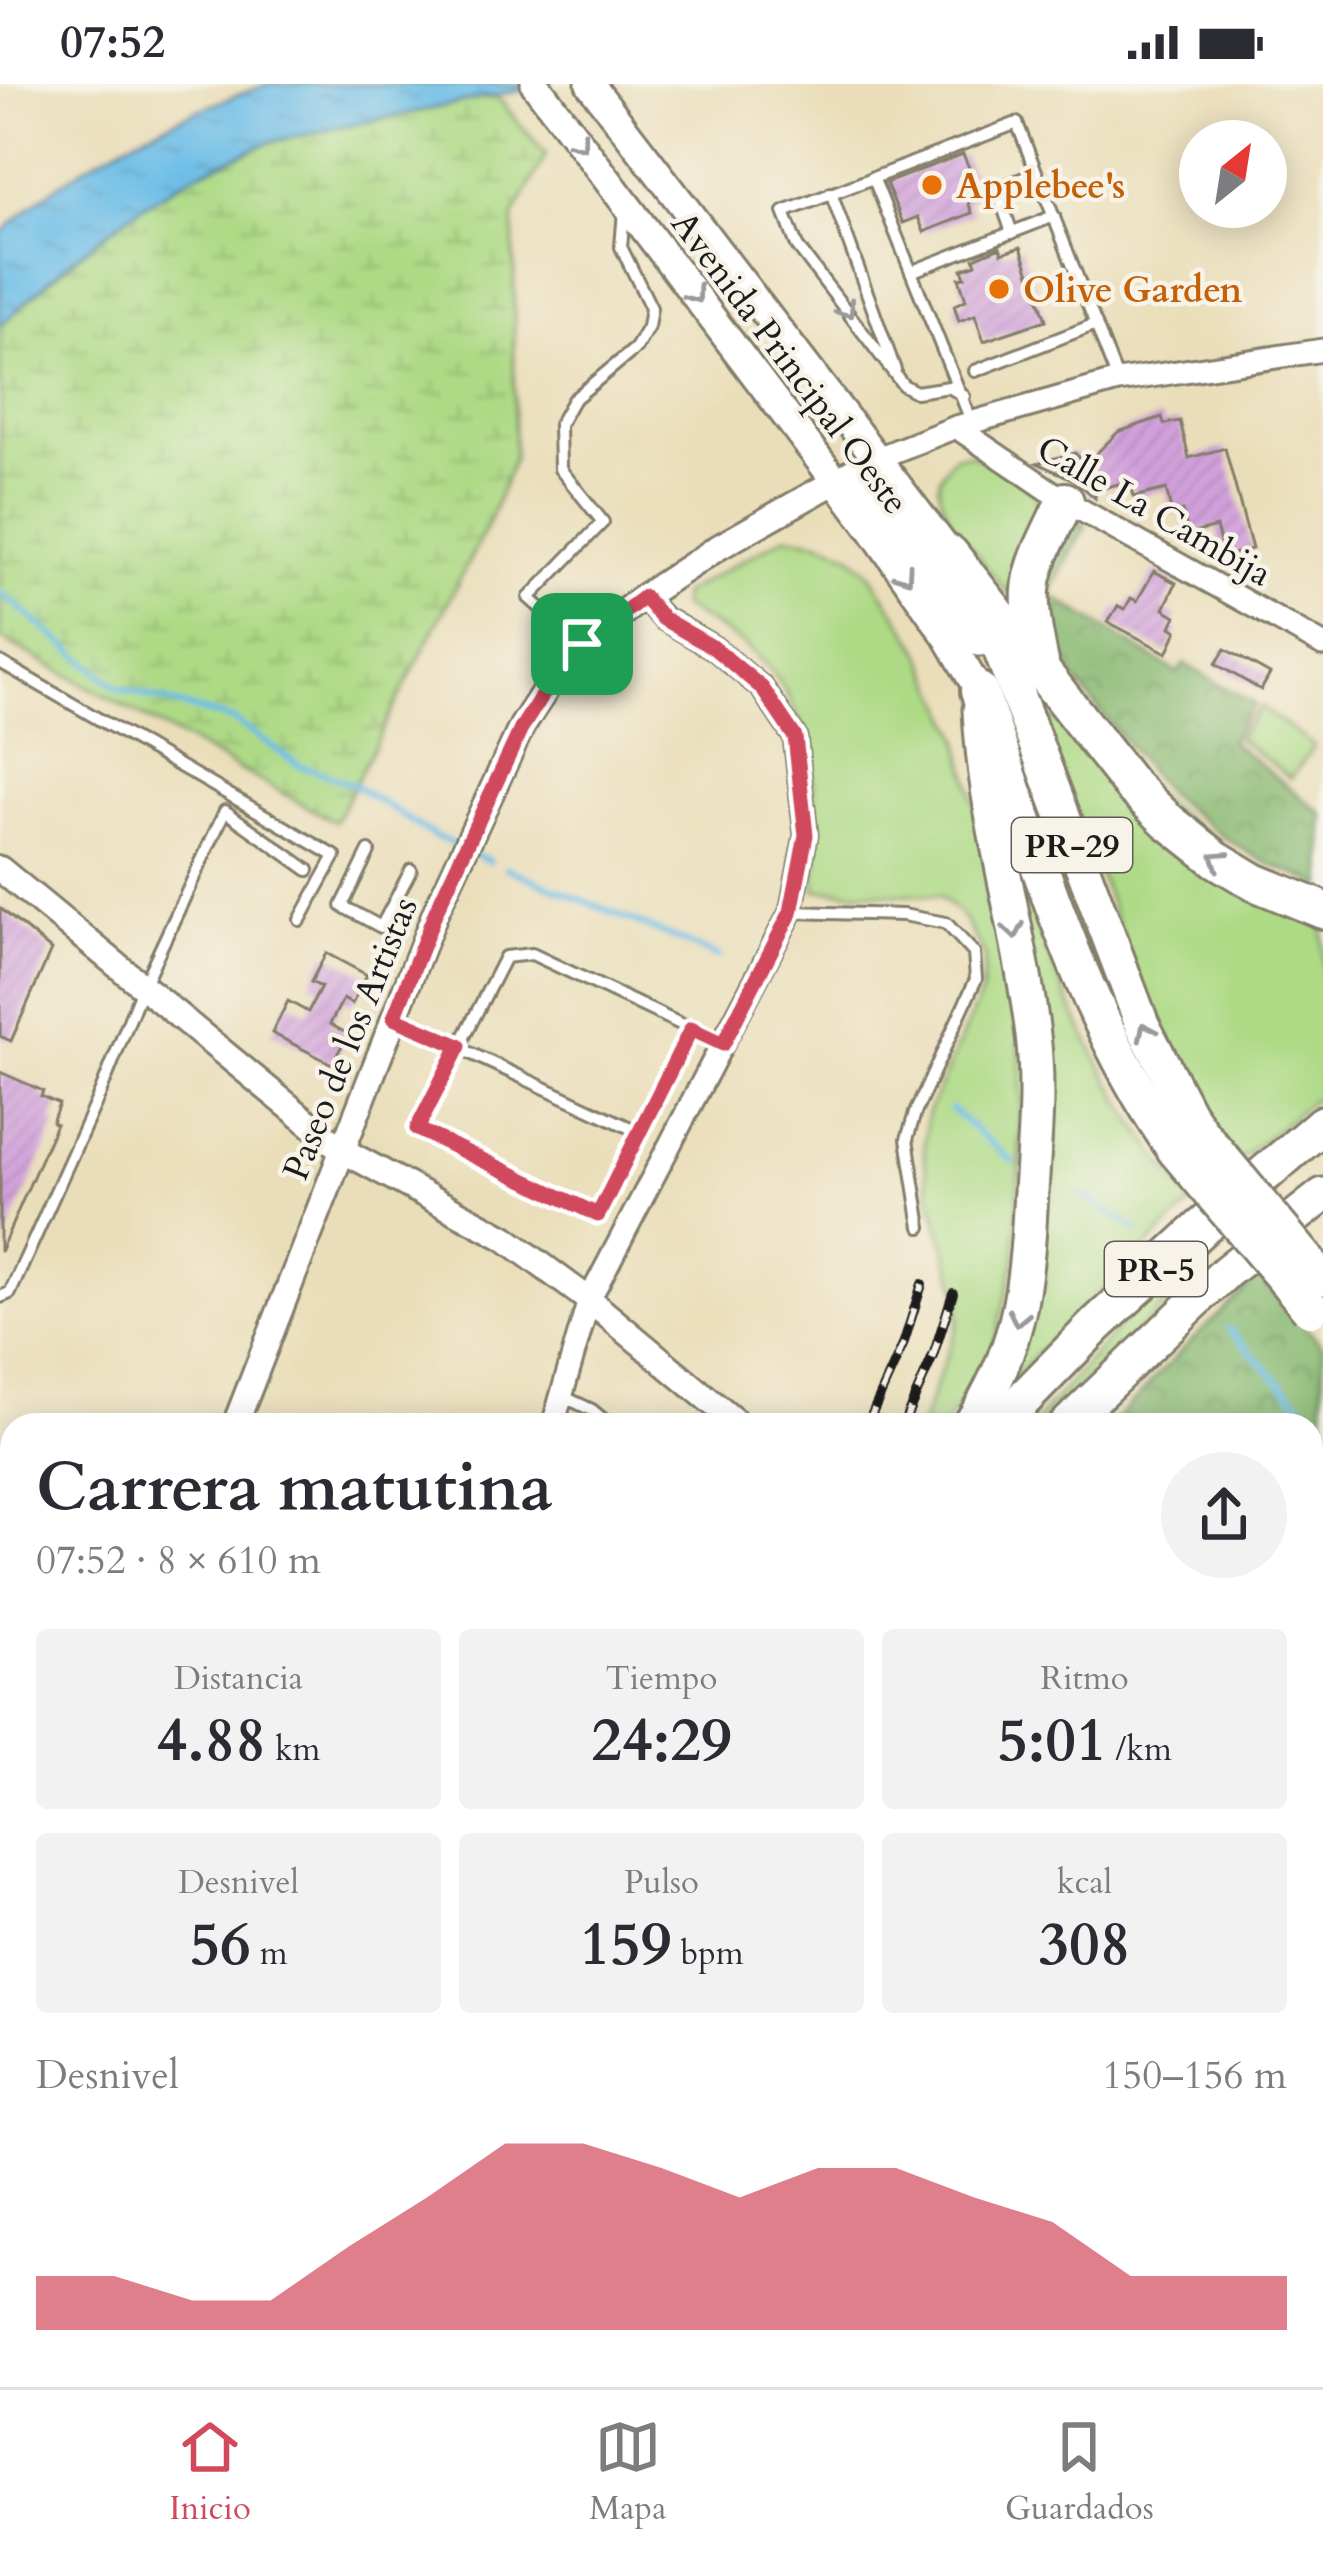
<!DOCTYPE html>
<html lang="es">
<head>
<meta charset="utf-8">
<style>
	body { margin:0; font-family:Cardo,serif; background:#f2f2f3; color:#2b2b33; height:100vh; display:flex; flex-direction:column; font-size:45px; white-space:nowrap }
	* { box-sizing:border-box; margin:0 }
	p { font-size:39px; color:#7c7c81 }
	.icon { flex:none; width:66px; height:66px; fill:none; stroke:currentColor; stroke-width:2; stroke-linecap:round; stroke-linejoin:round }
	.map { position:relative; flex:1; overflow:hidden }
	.details { position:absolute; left:0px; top:1329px; width:1323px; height:975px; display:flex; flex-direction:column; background:#fff; border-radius:36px 36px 0 0; box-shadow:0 6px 30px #0003 }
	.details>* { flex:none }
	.needle { width:78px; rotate:30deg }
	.controls { position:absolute; left:1179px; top:36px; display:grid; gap:24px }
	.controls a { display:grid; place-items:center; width:108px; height:108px; border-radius:50%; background:#fff; box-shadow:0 6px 30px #0003; font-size:60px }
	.pin { position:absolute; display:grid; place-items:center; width:102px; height:102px; color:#fff; margin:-51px; border-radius:24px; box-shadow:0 6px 18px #0006 }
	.round { display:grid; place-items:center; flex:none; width:126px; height:126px; border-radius:63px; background:#f2f2f3 }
	.headline { display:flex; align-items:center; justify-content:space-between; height:204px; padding:0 36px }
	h1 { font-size:66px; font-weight:600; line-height:90px }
	.figures { display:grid; grid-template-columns:repeat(3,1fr); gap:18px; height:204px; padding:12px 36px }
	.figures div { display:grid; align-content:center; border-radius:12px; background:#f2f2f3; text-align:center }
	.figures b { font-size:60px; font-weight:600 }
	.figures small { font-size:33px; font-weight:400 }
	.figures p { font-size:33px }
	.chart { height:336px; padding:24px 36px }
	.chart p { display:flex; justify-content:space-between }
	.chart svg { width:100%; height:216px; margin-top:12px; fill:#d1495b; opacity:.7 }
	.status { display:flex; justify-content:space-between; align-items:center; height:84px; padding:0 60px; background:#fff; direction:ltr }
	.status svg { height:33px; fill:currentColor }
	.menu { display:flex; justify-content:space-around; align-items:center; height:168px; border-top:3px solid #e1e1e2; background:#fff; font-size:33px; color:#7c7c81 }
	.menu a { display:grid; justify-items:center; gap:6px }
	.menu .current { color:#d1495b }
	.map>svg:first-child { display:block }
	.green { fill:#aeda86; stroke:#657b51; stroke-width:3 }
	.forest { fill:url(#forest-crowns); stroke:#536b48; stroke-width:3 }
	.wetland { fill:url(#wetland-marsh); stroke:#657b51; stroke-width:3 }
	.water { fill:url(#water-ripples); stroke:#446c82; stroke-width:3 }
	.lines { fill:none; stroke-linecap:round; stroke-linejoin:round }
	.stream { stroke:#6cbde7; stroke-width:6 }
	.building { fill:url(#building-hatch) }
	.service-casing { stroke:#837d6b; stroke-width:16 }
	.minor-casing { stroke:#837d6b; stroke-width:27 }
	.tertiary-casing { stroke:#837d6b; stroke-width:30 }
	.secondary-casing { stroke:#837d6b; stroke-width:33 }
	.trunk-casing { stroke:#837d6b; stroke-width:39 }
	.motorway-casing { stroke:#837d6b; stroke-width:42 }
	.service { stroke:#fff; stroke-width:10 }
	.minor { stroke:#fff; stroke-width:21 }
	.tertiary { stroke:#fff; stroke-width:24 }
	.secondary { stroke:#fff; stroke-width:27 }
	.trunk { stroke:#fff; stroke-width:33 }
	.motorway { stroke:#fff; stroke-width:36 }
	.rail-casing { stroke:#1c1c1c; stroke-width:10 }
	.rail { stroke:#f7f3e8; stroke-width:6; stroke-dasharray:18; stroke-linecap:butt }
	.trunk-bridge-casing { stroke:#837d6b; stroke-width:39; stroke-linecap:butt }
	.motorway-bridge-casing { stroke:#837d6b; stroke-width:42; stroke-linecap:butt }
	.trunk-bridge { stroke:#fff; stroke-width:33 }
	.motorway-bridge { stroke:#fff; stroke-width:36 }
	.oneway { stroke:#999 }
	.route-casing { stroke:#fff; stroke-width:24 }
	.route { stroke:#d1495b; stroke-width:15 }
	.food-dot { fill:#e8710a; stroke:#f7f3e8; stroke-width:4.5 }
	.labels { text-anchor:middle; stroke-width:9; stroke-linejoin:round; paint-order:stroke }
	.shield { fill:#f7f3e8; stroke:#5e5c59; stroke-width:3 }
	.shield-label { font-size:33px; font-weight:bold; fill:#1c1c1c }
	.food-label { font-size:36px; font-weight:bold; fill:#c56008; stroke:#f7f3e8; text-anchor:start }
	.street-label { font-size:36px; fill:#1c1c1c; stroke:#f7f3e8 }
</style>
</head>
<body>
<div class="status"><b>07:52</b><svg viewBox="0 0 49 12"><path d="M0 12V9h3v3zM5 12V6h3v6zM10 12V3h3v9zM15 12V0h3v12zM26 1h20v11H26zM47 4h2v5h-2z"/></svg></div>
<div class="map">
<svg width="1323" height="2303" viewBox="0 0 1323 2303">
	<defs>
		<pattern id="forest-crowns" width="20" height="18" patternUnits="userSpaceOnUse" patternTransform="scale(3)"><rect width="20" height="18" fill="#8aba73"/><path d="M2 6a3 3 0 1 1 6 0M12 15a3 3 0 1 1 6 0" fill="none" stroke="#769f63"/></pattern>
		<pattern id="wetland-marsh" width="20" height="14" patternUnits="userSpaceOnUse" patternTransform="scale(3)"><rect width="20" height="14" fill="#aeda86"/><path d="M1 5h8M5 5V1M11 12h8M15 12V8" fill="none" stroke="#95ba73"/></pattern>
		<pattern id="water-ripples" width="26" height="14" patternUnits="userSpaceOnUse" patternTransform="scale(3)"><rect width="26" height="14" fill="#6cbde7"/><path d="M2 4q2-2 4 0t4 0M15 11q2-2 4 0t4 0" fill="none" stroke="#5da2c6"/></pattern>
		<pattern id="building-hatch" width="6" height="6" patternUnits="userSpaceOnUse" patternTransform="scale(3)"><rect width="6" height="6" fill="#d2a1dc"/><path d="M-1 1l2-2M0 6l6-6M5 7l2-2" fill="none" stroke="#b48abc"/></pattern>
	</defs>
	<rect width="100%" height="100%" fill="#f7f3e8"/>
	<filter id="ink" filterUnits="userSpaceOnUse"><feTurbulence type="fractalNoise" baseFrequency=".00833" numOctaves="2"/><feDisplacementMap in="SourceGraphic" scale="24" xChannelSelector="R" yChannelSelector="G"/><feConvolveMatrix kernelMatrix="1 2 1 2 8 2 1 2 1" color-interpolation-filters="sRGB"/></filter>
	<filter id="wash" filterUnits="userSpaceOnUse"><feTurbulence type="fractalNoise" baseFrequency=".004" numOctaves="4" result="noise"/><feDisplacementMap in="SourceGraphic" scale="48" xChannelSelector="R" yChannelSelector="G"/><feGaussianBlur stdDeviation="2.7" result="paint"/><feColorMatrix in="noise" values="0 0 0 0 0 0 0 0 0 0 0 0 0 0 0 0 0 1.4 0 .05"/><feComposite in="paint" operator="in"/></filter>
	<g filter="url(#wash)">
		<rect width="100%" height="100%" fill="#eadeba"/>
		<g class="green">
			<path d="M970,370C998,381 1049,400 1038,438C1034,453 1022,466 1018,481C1015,491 1017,500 1013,509L1006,508C988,482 934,428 939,398C941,388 948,380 954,372Z"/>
			<path d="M786,452L823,458L851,471L869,488L920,566L959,653L1018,914L1023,987L1015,1175L991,1275L946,1341H921L958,1240L959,1210L929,1109L924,1067L927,1031L981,910L985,872L963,833L939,812L815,806C819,719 821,621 745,562C725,547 702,535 681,522L682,510Z"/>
			<path d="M1260,623L1314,662L1291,694L1237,654Z"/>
			<path d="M1049,636H1058L1323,843V1008L1240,1075L1205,1034L1165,965L1044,645Z"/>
			<path d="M1014,775C1055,899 1108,1017 1193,1118L1036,1270L997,1316L1027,1225Z"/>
			<path d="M1216,1144L1230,1160L1084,1298L1046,1341H1033L1137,1222Z"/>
			<path d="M0,1706L12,1711V1823L0,1848Z"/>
		</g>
		<g class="forest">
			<path d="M1074,436L1086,441L1052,505V512L1178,589L1184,580L1254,620L1230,657L1323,730V802L1265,778L1226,755L1166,709L1070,590L1053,561L1041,517L1045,475Z"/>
			<path d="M1258,1193L1323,1262V1420L1311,1419V1341H1111L1180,1268Z"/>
		</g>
		<path class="wetland" d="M496,12L546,71L514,132V373L488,440L335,738L0,554V242C79,169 165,88 271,57C344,36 422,27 496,12Z"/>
		<path class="water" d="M269,0H553L270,58L191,92L131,130L66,181L0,242V151C73,76 172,33 269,0Z"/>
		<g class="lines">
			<g class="stream">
				<path d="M0,508L118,604L233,636L299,681L354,701L434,752L460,763"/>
				<path d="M472,769L490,777"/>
				<path d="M506,784L719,873"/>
				<path d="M951,1025L1012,1077"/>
				<path d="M1082,1111L1137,1146"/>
				<path d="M1229,1245L1323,1343"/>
			</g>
		</g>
		<g id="blocks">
			<g class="building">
				<path d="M963,70L980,109L967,115L972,129L924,148L918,133L903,139L886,99Z"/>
				<path d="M1000,163L1002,169L1021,163L1046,236L984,257L975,231L959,237L954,221L966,216L959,194L965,193L962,185L976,180L974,174Z"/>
				<path d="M1162,333L1164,340L1180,337L1189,374L1225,364L1252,465L1224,472L1216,443L1189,450L1182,427L1172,430L1166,405L1134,413L1131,401L1119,405L1118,400L1095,406V414L1076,397L1037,379L1075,369L1081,375L1095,371L1118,348Z"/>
				<path d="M1154,487L1176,499L1164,525L1176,532L1171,543L1177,547L1167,569L1108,538L1118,522L1125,525L1131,514L1137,517Z"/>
				<path d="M1225,565L1270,590L1261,606L1216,580Z"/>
				<path d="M0,824L51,866L11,957L0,952Z"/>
				<path d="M326,869L367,891L352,920L343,915L330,940L348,950L332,980L272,949L288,917L308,928L321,903L311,898Z"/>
				<path d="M0,988L43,1007L41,1012L59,1020L52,1038L56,1040L0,1168Z"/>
			</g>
		</g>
	</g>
	<g filter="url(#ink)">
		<use href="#blocks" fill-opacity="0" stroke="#837d6b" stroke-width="3"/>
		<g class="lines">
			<g class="service-casing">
				<g id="service">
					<path d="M873,93L972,339"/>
					<path d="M831,109L895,286"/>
					<path d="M1012,149L997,105L1036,89"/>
					<path d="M913,187L1054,132"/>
					<path d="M975,287L1096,240"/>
					<path d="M964,312L949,303L916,308L903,301L797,162L784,128L1017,39L1118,297"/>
					<path d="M581,559L529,514L603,438L560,385L559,341L573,316L636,264L648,243L651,224L621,163L624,127"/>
					<path d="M0,578L335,772L300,836"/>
					<path d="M369,767L342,822L381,843L411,786"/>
					<path d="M791,828L903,831L946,839L974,869L976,895L915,1029L907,1055L921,1143"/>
					<path d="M532,870L691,945L598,1131L417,1045L505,873Z"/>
					<path d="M397,935L639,1048"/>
					<path d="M691,945L723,960"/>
					<path d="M0,1213L10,1209L101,1007L142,904L225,727L308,786"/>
					<path d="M562,1312L592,1326L610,1341"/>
					<path d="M1262,2292L1263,2303"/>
				</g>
			</g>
			<g class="minor-casing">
				<g id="minor">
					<path d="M956,343L1065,417L1323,561"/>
					<path d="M875,375L956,343L1118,297L1323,266"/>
					<path d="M553,1341L589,1216L791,828L806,751L795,653L762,604L714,564L663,534L643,513"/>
					<path d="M1311,1533L1323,1529"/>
					<path d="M1311,1656L1323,1666"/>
					<path d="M0,1866L12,1841"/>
					<path d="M1311,1890L1323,1898"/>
					<path d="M0,1977L12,1984"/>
					<path d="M0,2083L12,2089"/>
					<path d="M0,2205L12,2180"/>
					<path d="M530,2292L540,2303"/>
					<path d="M1141,2292L1148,2303"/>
					<path d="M172,2303L177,2292"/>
				</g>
			</g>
			<g class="tertiary-casing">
				<g id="tertiary">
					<path d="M0,785L342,1066L505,1154L589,1216L739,1341"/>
					<path d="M235,1341L436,827L522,642L557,588L582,560L643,513L719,463L875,375"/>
					<path d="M0,1486L12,1491"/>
					<path d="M0,1677L12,1682"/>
					<path d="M1311,1792L1323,1801"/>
					<path d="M899,2292V2303"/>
				</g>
			</g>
			<g class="secondary-casing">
				<g id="secondary">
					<path d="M535,0L871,444L948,554L979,607"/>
					<path d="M590,0L950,470"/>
				</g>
			</g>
			<g class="trunk-casing">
				<g id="trunk">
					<path d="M835,397L869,411L898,434L979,555"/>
					<path d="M979,521L1001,568L1142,940L1188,1029L1202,1049"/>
					<path d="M970,1341C1017,1269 1026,1209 1030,1125C1033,1067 1040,1009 1033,951C1020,842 985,736 980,626"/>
					<path d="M1066,1341L1226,1188L1323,1111"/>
					<path d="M315,2303L323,2292"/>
					<path d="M356,2303L363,2292"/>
					<path d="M384,2303L392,2292"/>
				</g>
			</g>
			<g class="motorway-casing">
				<g id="motorway">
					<path d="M950,470L1130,700L1168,737L1216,775L1254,798L1323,826"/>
					<path d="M1040,578C1022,495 1030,491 1065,417"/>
					<path d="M979,607C1034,761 1080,931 1176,1066"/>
					<path d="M998,1341L1097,1240L1200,1145L1323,1040"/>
				</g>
			</g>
			<use href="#service" class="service"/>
			<use href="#minor" class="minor"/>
			<use href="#tertiary" class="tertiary"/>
			<use href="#secondary" class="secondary"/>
			<use href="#trunk" class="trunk"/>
			<use href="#motorway" class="motorway"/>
			<g class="rail-casing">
				<g id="rail">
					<path d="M867,1341L903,1261L922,1200"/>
					<path d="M903,1341L933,1272L953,1209"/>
					<path d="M267,2303L275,2292"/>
				</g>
			</g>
			<use href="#rail" class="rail"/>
			<g class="trunk-bridge-casing">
				<path id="trunk-bridge" d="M1202,1049L1323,1194"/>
			</g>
			<g class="motorway-bridge-casing">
				<path id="motorway-bridge" d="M1176,1066L1310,1224"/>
			</g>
			<use href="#trunk-bridge" class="trunk-bridge"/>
			<use href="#motorway-bridge" class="motorway-bridge"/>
		</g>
		<defs><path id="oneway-chevron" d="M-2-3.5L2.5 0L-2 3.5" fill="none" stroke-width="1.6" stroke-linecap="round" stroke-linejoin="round" transform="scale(3)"/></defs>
		<g class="oneway">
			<use href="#oneway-chevron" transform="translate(580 59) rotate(53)"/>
			<use href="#oneway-chevron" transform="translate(695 211) rotate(53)"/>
			<use href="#oneway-chevron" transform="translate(847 226) rotate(52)"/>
			<use href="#oneway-chevron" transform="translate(905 491) rotate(55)"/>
			<use href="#oneway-chevron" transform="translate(1218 775) rotate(-146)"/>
			<use href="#oneway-chevron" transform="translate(1014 847) rotate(80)"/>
			<use href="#oneway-chevron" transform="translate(1146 947) rotate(-116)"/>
			<use href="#oneway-chevron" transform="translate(1018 1234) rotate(102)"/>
		</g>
	</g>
	<g class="lines" filter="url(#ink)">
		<g class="route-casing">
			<path id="route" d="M644,513L662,534L714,564L762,604L795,653L806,751L791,828L723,960L691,945L598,1131L417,1045L459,962L394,934L436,827L522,643L557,588L582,560Z"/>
		</g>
		<use href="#route" class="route"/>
	</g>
	<g class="food-dot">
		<circle cx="932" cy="101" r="12"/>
		<circle cx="999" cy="205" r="12"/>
	</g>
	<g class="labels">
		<g class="shield">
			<rect x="1012" y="734" width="120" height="54" rx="9"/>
			<rect x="1105" y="1158" width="102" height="54" rx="9"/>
		</g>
		<g class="shield-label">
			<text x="1072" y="773">PR-29</text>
			<text x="1156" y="1197">PR-5</text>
		</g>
		<g class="food-label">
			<text x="956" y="114">Applebee's</text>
			<text x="1023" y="218">Olive Garden</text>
		</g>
		<g class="street-label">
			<text transform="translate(791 278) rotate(53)" y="13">Avenida Principal Oeste</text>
			<text transform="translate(1155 426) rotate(30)" y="13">Calle La Cambija</text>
			<text transform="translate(349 954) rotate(-68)" y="13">Paseo de los Artistas</text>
		</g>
	</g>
</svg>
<div class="controls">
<a><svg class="needle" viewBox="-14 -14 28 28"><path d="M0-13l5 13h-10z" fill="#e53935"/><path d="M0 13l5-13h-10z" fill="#7c7c81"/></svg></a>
</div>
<div class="pin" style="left:582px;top:560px;background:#1e9e55"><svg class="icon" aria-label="arrive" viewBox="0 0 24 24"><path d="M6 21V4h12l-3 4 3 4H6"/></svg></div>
<section class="details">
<div class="headline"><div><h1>Carrera matutina</h1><p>07:52 · 8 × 610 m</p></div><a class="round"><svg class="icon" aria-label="share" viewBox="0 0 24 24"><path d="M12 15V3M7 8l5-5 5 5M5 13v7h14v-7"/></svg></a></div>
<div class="figures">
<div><p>Distancia</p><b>4.88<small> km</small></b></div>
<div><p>Tiempo</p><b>24:29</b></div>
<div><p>Ritmo</p><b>5:01<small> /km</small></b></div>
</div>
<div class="figures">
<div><p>Desnivel</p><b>56<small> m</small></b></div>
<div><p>Pulso</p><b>159<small> bpm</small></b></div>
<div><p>kcal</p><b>308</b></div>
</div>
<div class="chart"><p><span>Desnivel</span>150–156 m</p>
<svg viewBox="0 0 160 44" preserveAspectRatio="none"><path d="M0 44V33L10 33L20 38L30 38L40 27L50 17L60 6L70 6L80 11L90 17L100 11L110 11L120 17L130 22L140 33L150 33L160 33V44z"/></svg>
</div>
</section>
</div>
<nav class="menu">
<a class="current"><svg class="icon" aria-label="home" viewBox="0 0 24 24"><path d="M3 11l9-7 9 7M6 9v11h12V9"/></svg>Inicio</a>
<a><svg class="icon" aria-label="map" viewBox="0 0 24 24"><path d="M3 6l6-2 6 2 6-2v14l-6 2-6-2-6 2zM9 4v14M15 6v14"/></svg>Mapa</a>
<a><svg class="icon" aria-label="saved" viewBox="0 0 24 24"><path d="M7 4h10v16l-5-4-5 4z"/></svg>Guardados</a>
</nav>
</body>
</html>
